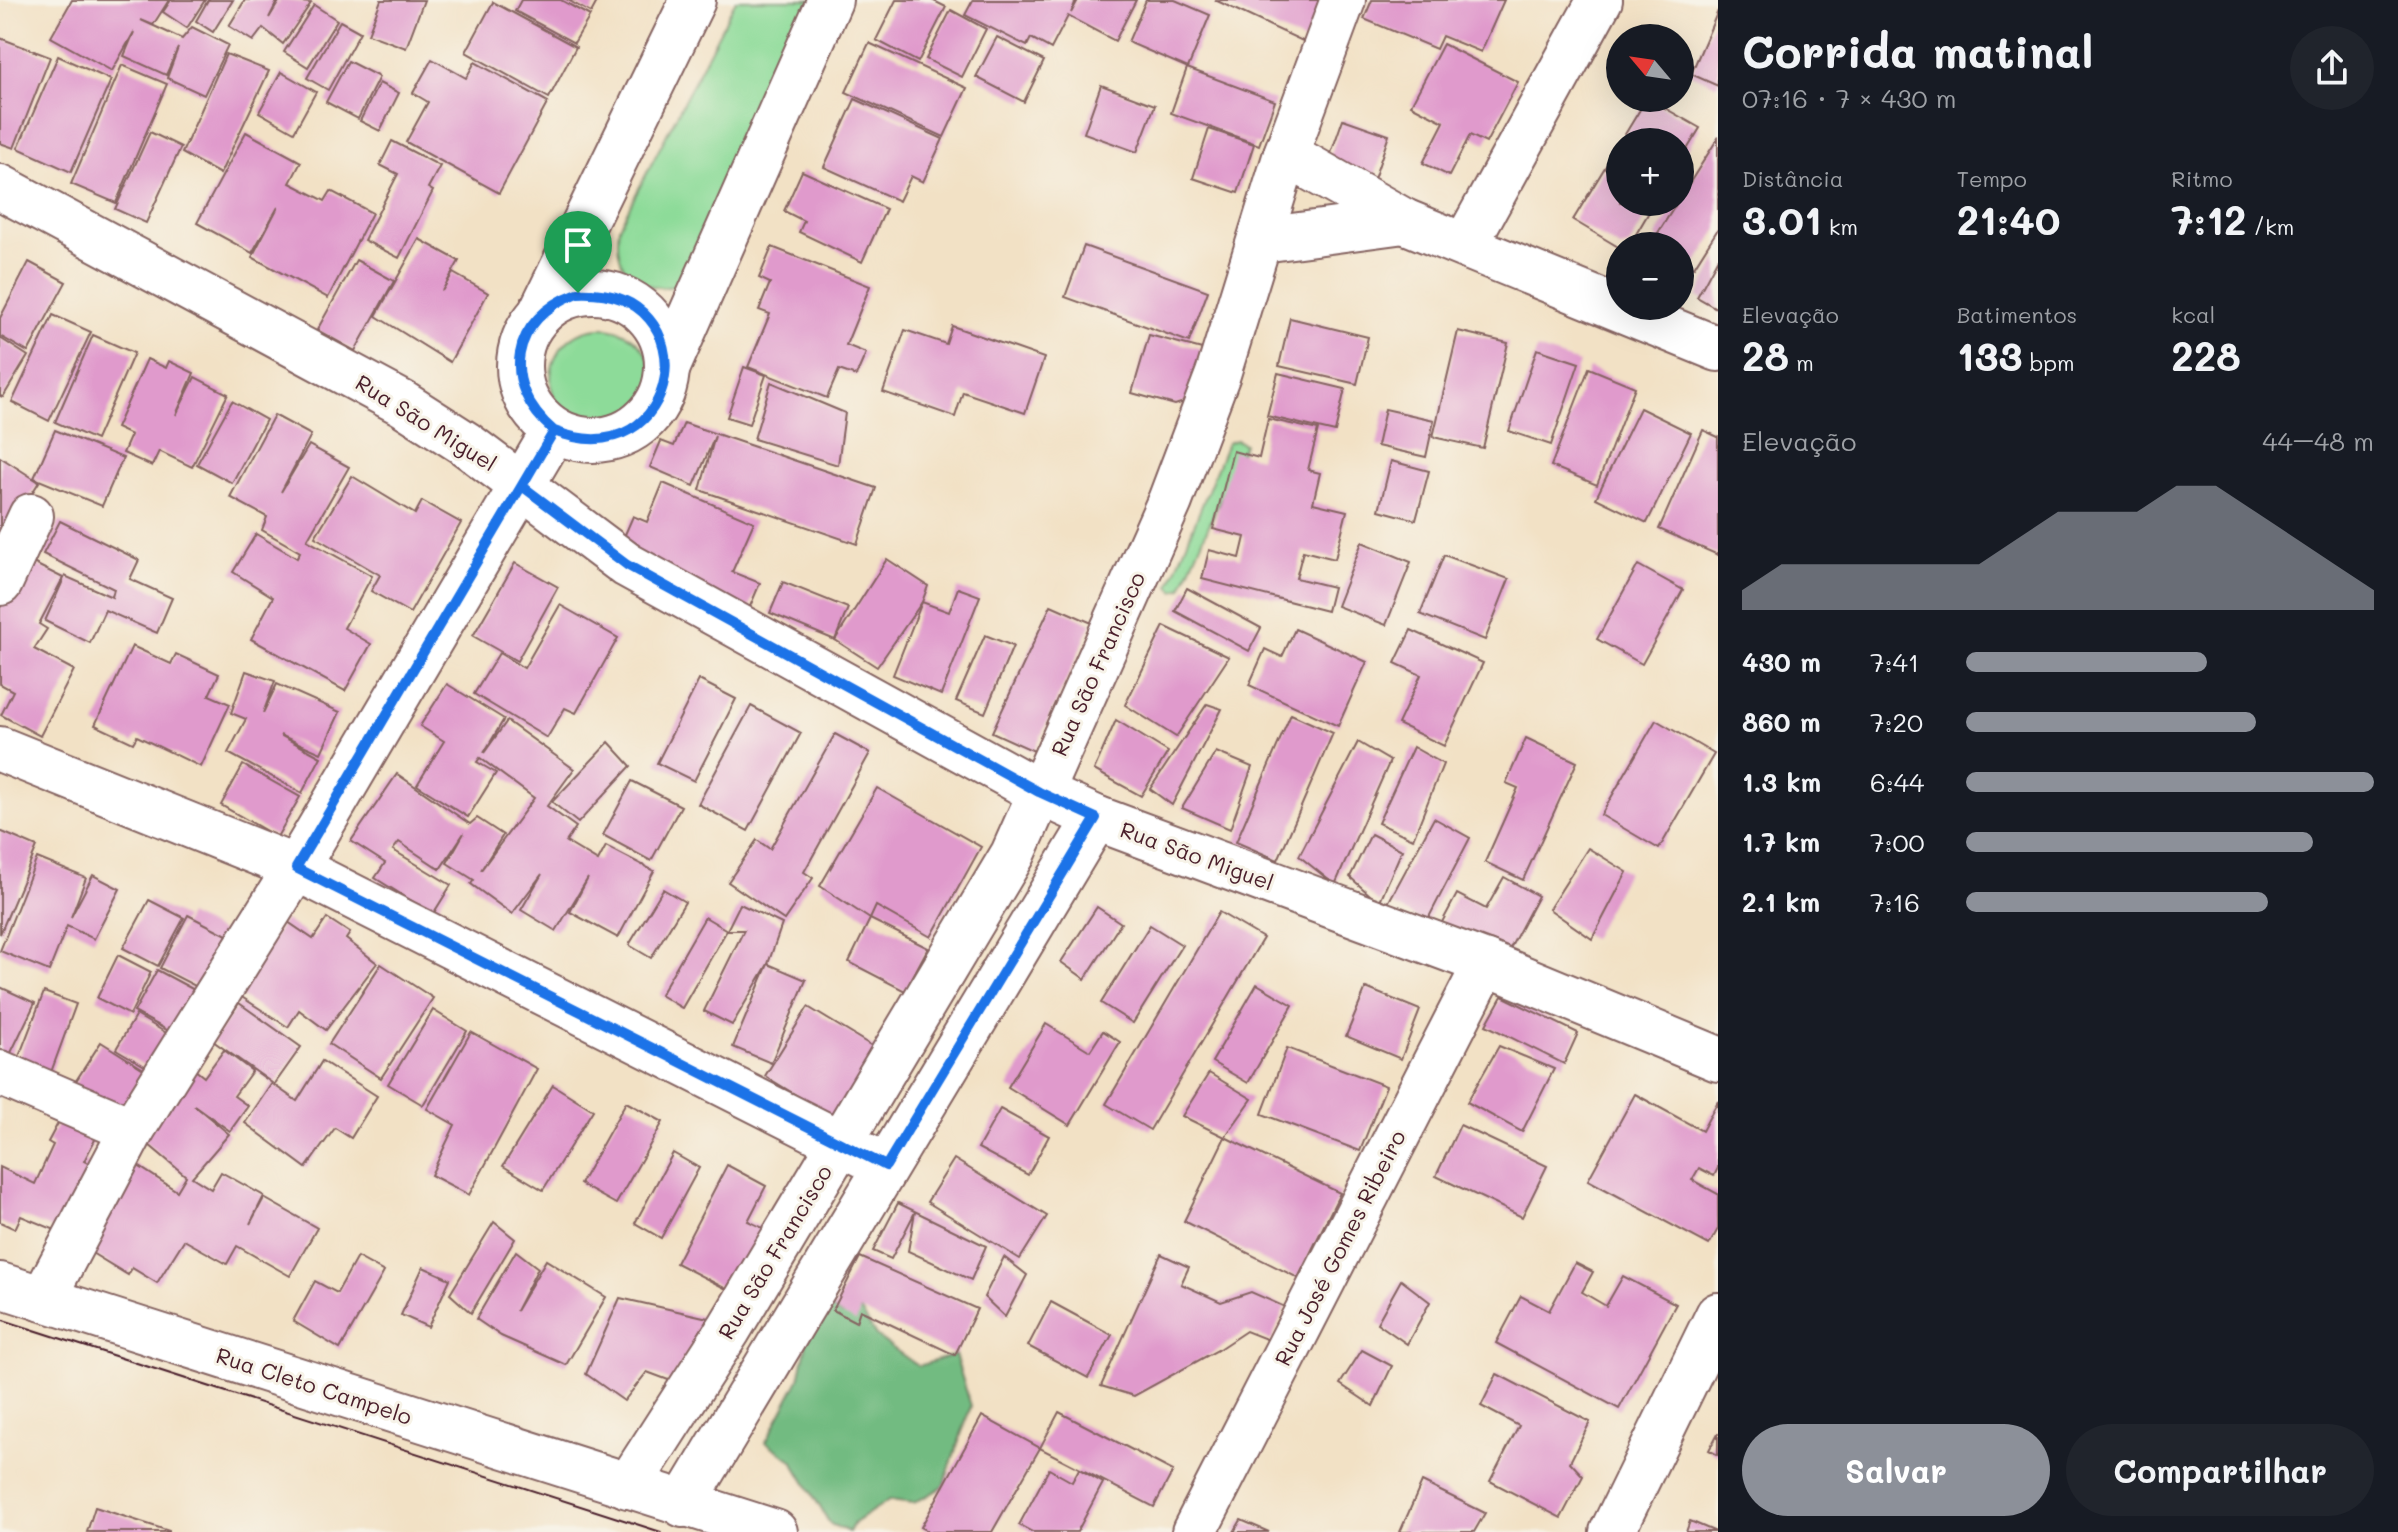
<!DOCTYPE html>
<html lang="pt">
<head>
<meta charset="utf-8">
<style>
	body { margin:0; font-family:Mali,sans-serif; background:#20242c; color:#f1f3f6; height:100vh; display:flex; flex-direction:column; font-size:30px; white-space:nowrap }
	* { box-sizing:border-box; margin:0 }
	p { font-size:26px; color:#9ea1a6 }
	.icon { flex:none; width:44px; height:44px; fill:none; stroke:currentColor; stroke-width:2; stroke-linecap:round; stroke-linejoin:round }
	.map { position:relative; flex:1; overflow:hidden }
	.sheet { display:flex; flex-direction:column; background:#171b24; width:680px }
	.sheet>* { flex:none }
	.needle { width:52px; rotate:299deg }
	.fabs { position:absolute; left:1606px; top:24px; display:grid; gap:16px }
	.fabs a { display:grid; place-items:center; width:88px; height:88px; border-radius:50%; background:#171b24; box-shadow:0 8px 32px #0002; font-size:40px }
	.pin { position:absolute; display:grid; place-items:center; width:68px; height:68px; color:#fff; margin:-82px -34px; border-radius:50% 50% 50% 0; rotate:-45deg; box-shadow:0 0 8px #0007 }
	.pin .icon { rotate:45deg }
	.round { display:grid; place-items:center; flex:none; width:84px; height:84px; border-radius:42px; background:#20242c }
	.overview { display:flex; align-items:center; justify-content:space-between; height:136px; padding:0 24px }
	h1 { font-size:44px; font-weight:800; line-height:60px }
	.metrics { display:grid; grid-template-columns:repeat(3,1fr); gap:12px; height:136px; padding:8px 24px }
	.metrics div { display:grid; align-content:center }
	.metrics b { font-size:40px; font-weight:800 }
	.metrics small { font-size:22px; font-weight:400 }
	.metrics p { font-size:22px }
	.chart { height:224px; padding:16px 24px }
	.chart p { display:flex; justify-content:space-between }
	.chart svg { width:100%; height:144px; margin-top:8px; fill:#8c9099; opacity:.7 }
	.action { display:flex; gap:16px; margin-top:auto; padding:16px 24px }
	.action a { flex:1; height:92px; border-radius:48px; background:#8c9099; color:#fff; font-size:32px; font-weight:800; line-height:92px; text-align:center }
	.action a+a { background:#20242c; color:#f1f3f6 }
	ul { padding:0 24px; list-style:none; font-size:26px }
	li { display:grid; grid-template-columns:128px 96px 1fr; align-items:center; height:60px }
	li i { height:20px; border-radius:10px; background:#8c9099 }
	main { display:flex; flex:1; min-height:0 }
	.map>svg:first-child { display:block }
	.green { fill:#8ddb99; stroke:#6c7d62; stroke-width:2 }
	.forest { fill:#72bb81; stroke:#5e6d56; stroke-width:2 }
	.building { fill:#e09acc }
	.lines { fill:none; stroke-linecap:round; stroke-linejoin:round }
	.minor-casing { stroke:#856361; stroke-width:48 }
	.minor { stroke:#fff; stroke-width:44 }
	.tram { stroke:#4a1f2b; stroke-width:2 }
	.route-casing { stroke:#fff; stroke-width:16 }
	.route { stroke:#1a73e8; stroke-width:10 }
	.labels { text-anchor:middle; stroke-width:6; stroke-linejoin:round; paint-order:stroke }
	.street-label { font-size:22px; fill:#4a1f2b; stroke:#f7f3e8 }
</style>
</head>
<body>
<main>
<div class="map">
<svg width="1718" height="1532" viewBox="0 0 1718 1532">
	<rect width="100%" height="100%" fill="#f7f3e8"/>
	<filter id="ink" filterUnits="userSpaceOnUse"><feTurbulence type="fractalNoise" baseFrequency=".0125" numOctaves="2"/><feDisplacementMap in="SourceGraphic" scale="16" xChannelSelector="R" yChannelSelector="G"/><feConvolveMatrix kernelMatrix="1 2 1 2 8 2 1 2 1" color-interpolation-filters="sRGB"/></filter>
	<filter id="wash" filterUnits="userSpaceOnUse"><feTurbulence type="fractalNoise" baseFrequency=".006" numOctaves="4" result="noise"/><feDisplacementMap in="SourceGraphic" scale="32" xChannelSelector="R" yChannelSelector="G"/><feGaussianBlur stdDeviation="1.8" result="paint"/><feColorMatrix in="noise" values="0 0 0 0 0 0 0 0 0 0 0 0 0 0 0 0 0 1.4 0 .05"/><feComposite in="paint" operator="in"/></filter>
	<g filter="url(#wash)">
		<rect width="100%" height="100%" fill="#f2e1c5"/>
		<g class="green">
			<path d="M736,0H820L687,283C642,297 612,274 619,227Z"/>
			<circle cx="602" cy="379" r="51"/>
			<path d="M1236,440L1244,444L1182,588L1174,591L1170,585L1227,443Z"/>
		</g>
		<path class="forest" d="M808,1297L843,1315L860,1310L876,1336L918,1366L955,1355L971,1406L943,1487L914,1503L889,1500L854,1523L849,1532L830,1524L792,1460L766,1442L799,1379L806,1347Z"/>
		<g id="blocks">
			<g class="building">
				<path d="M72,0H169L153,25L141,20L182,39L192,27L228,45L204,95L167,78L178,48L166,75L124,56L134,32L112,71L51,37Z"/>
				<path d="M171,0H205L187,28L163,12Z"/>
				<path d="M208,0H233L213,32L196,21Z"/>
				<path d="M245,0H278L269,18L280,0L311,3L283,44L263,28L253,41L229,26Z"/>
				<path d="M381,0H424L406,48L368,34Z"/>
				<path d="M521,0H561L590,16L574,43L515,11Z"/>
				<path d="M568,0H598L591,13Z"/>
				<path d="M896,0H932L946,7L918,62L876,40Z"/>
				<path d="M973,0H1076L1071,13L1078,0H1136L1115,41L1068,16L1051,49L1031,38L1027,46L965,15Z"/>
				<path d="M1146,0H1175L1210,15L1188,68L1128,42Z"/>
				<path d="M1215,0H1328L1309,44Z"/>
				<path d="M1372,0H1504L1481,52L1442,36L1436,49L1364,19Z"/>
				<path d="M493,2L576,47L549,98L466,52Z"/>
				<path d="M314,5L337,20L308,67L284,52Z"/>
				<path d="M951,10L986,29L962,77L926,59Z"/>
				<path d="M1718,11V86L1691,74Z"/>
				<path d="M340,21L360,32L328,90L307,78Z"/>
				<path d="M997,37L1044,61L1024,102L976,77Z"/>
				<path d="M0,38L50,57L14,148L0,143Z"/>
				<path d="M869,43L967,88L944,137L846,92Z"/>
				<path d="M1443,44L1518,82L1486,143L1470,135L1449,176L1423,163L1444,122L1411,105Z"/>
				<path d="M226,54L269,71L220,174L182,153Z"/>
				<path d="M58,56L111,80L71,172L18,148Z"/>
				<path d="M432,59L466,78L475,62L548,102L499,193L406,142L428,102L413,93Z"/>
				<path d="M348,61L379,77L358,119L326,102Z"/>
				<path d="M122,65L167,84L116,203L71,184Z"/>
				<path d="M1187,68L1275,101L1259,145L1171,113Z"/>
				<path d="M281,72L316,92L294,132L259,112Z"/>
				<path d="M379,83L399,93L380,131L360,121Z"/>
				<path d="M1101,85L1155,105L1137,152L1084,133Z"/>
				<path d="M1647,98L1700,128L1680,161V142H1620V202H1655L1629,246L1620,248L1573,220Z"/>
				<path d="M855,99L943,139L923,182L911,176L899,201L824,167Z"/>
				<path d="M1343,119L1389,135L1374,179L1328,162Z"/>
				<path d="M1209,129L1254,144L1238,193L1193,178Z"/>
				<path d="M150,132L181,147L146,223L115,209Z"/>
				<path d="M246,132L301,162L290,183L325,201L331,191L372,213L328,298L252,257L278,207L252,253L197,223Z"/>
				<path d="M1718,138V229L1694,267L1680,263V246H1662L1656,236Z"/>
				<path d="M392,141L440,166L428,188L433,191L399,258L364,240L398,174L380,165Z"/>
				<path d="M802,171L886,209L862,262L799,232L804,221L784,211Z"/>
				<path d="M419,239L459,261L442,291L453,273L488,293L450,362L376,316Z"/>
				<path d="M1084,246L1208,291L1189,342L1065,297Z"/>
				<path d="M772,247L870,286L846,345L866,353L856,376L839,370L827,398L748,367L770,314L759,310L770,283L759,278Z"/>
				<path d="M1718,258V309L1697,297Z"/>
				<path d="M356,260L394,281L355,351L317,330Z"/>
				<path d="M29,262L66,282L28,352L0,336V318Z"/>
				<path d="M53,315L91,332L49,421L12,402Z"/>
				<path d="M1290,318L1368,337L1357,384L1279,366Z"/>
				<path d="M952,326L1044,358L1025,413L963,392L955,417L883,392L905,330L946,344Z"/>
				<path d="M1458,331L1508,343L1483,448L1433,437Z"/>
				<path d="M93,335L134,353L96,440L55,422Z"/>
				<path d="M1149,335L1202,349L1190,400L1175,405L1132,393Z"/>
				<path d="M0,338L28,356L3,397L0,396Z"/>
				<path d="M1537,349L1579,363L1551,445L1509,431Z"/>
				<path d="M147,359L166,368L169,361L194,373L176,415L195,377L228,394L192,467L159,451L152,466L123,453L131,435L116,428Z"/>
				<path d="M744,367L766,375L749,424L727,417Z"/>
				<path d="M1589,368L1635,387L1597,485L1551,466Z"/>
				<path d="M1278,373L1345,389L1335,432L1267,416Z"/>
				<path d="M771,382L845,413L838,465L754,439Z"/>
				<path d="M232,401L266,420L232,483L197,464Z"/>
				<path d="M1640,408L1691,433L1647,523L1596,498Z"/>
				<path d="M1385,409L1434,420L1426,457L1377,446Z"/>
				<path d="M274,415L311,435L281,492L309,445L349,467L307,540L372,576L344,628L371,644L345,691L251,639L273,597L233,572L256,534L297,558L300,552L262,530L267,517L230,497Z"/>
				<path d="M1268,419L1318,430L1308,470L1320,473L1313,503L1347,511L1335,559L1303,551L1296,578L1333,587L1327,611L1202,579L1209,550L1240,558L1245,537L1213,529L1233,451L1259,458Z"/>
				<path d="M684,423L876,488L857,544L700,490L715,436L694,486L650,467L661,441L674,446Z"/>
				<path d="M55,430L123,458L102,506L34,478Z"/>
				<path d="M1703,430L1718,437V555L1659,529Z"/>
				<path d="M0,457L39,482L0,544Z"/>
				<path d="M1391,461L1429,471L1416,520L1379,510Z"/>
				<path d="M352,476L415,514L422,501L461,523L410,613L371,591L380,575L315,537Z"/>
				<path d="M663,483L754,522L732,572L760,583L749,609L617,553L633,516L647,522Z"/>
				<path d="M60,521L139,560L130,579L172,598L157,633L105,610L90,643L45,621L65,576L112,597L114,589L43,554Z"/>
				<path d="M1362,542L1411,562L1386,625L1337,606Z"/>
				<path d="M1444,555L1509,579L1485,640L1420,614Z"/>
				<path d="M25,559L63,578L39,624L47,629L34,649L74,670L40,736L1,715L13,691L0,684V608Z"/>
				<path d="M887,559L928,586L922,602L877,667L835,640L770,613L783,582L848,608L835,640Z"/>
				<path d="M515,563L558,587L517,661L473,636Z"/>
				<path d="M1638,565L1683,590L1642,664L1597,639Z"/>
				<path d="M958,588L980,596L941,695L893,675L922,602L949,612Z"/>
				<path d="M1187,588L1261,628L1249,651L1175,611Z"/>
				<path d="M560,605L618,638L576,713L565,708L547,738L474,694L499,653L524,668Z"/>
				<path d="M1051,605L1092,623L1034,751L992,732Z"/>
				<path d="M1164,626L1229,657L1176,737L1125,705Z"/>
				<path d="M1295,629L1367,662L1338,726L1249,685L1265,649L1282,657Z"/>
				<path d="M1411,630L1483,663L1444,746L1398,724L1421,675L1395,663Z"/>
				<path d="M985,635L1013,646L985,713L956,701Z"/>
				<path d="M132,646L171,664L176,654L219,674L209,695L230,704L201,767L137,736L133,743L95,725Z"/>
				<path d="M246,671L275,681L263,713L277,684L340,712L321,753L280,735L321,757L302,793L228,753L246,719L231,713Z"/>
				<path d="M699,680L736,699L694,781L657,763Z"/>
				<path d="M447,684L504,719L484,753L507,721L574,769L547,806L576,827L566,842L598,861L606,846L654,871L618,938L570,912L588,878L556,931L521,910L542,874L512,914L471,884L474,880L447,863L464,833L440,869L399,842L393,850L451,885L433,914L375,878L385,863L351,841L397,774L470,824L477,818L503,835L481,870L534,798L480,758L477,762L496,773L468,817L417,785L444,741L420,726Z"/>
				<path d="M1207,704L1222,709L1172,805L1150,789Z"/>
				<path d="M751,706L801,733L748,831L698,804Z"/>
				<path d="M1291,714L1333,733L1278,860L1236,842Z"/>
				<path d="M1116,720L1168,752L1141,796L1094,770Z"/>
				<path d="M1656,720L1714,754L1659,849L1601,815Z"/>
				<path d="M835,734L870,753L804,872L813,878L784,920L728,882L757,840L770,849Z"/>
				<path d="M1526,738L1577,762L1523,880L1485,862L1518,788L1506,783Z"/>
				<path d="M609,742L631,766L578,823L552,802Z"/>
				<path d="M1358,742L1390,761L1335,885L1299,856Z"/>
				<path d="M1413,747L1443,764L1413,839L1378,823Z"/>
				<path d="M1216,752L1252,767L1230,829L1182,808Z"/>
				<path d="M243,765L300,797L277,837L221,805Z"/>
				<path d="M632,781L681,806L651,861L603,835Z"/>
				<path d="M877,788L981,847L931,937L876,906L870,919L928,948L905,991L849,962L870,919L820,886Z"/>
				<path d="M1434,818L1470,838L1426,923L1388,903Z"/>
				<path d="M0,831L37,847L0,934Z"/>
				<path d="M1371,834L1402,850L1379,903L1350,877Z"/>
				<path d="M1588,848L1627,872L1592,939L1549,909Z"/>
				<path d="M37,858L86,878L71,917L93,875L120,889L94,939L67,926L49,971L0,951Z"/>
				<path d="M1504,877L1538,896L1505,958L1441,924L1457,894L1486,909Z"/>
				<path d="M663,889L685,902L651,958L629,945Z"/>
				<path d="M149,900L184,918L158,966L123,948Z"/>
				<path d="M740,904L782,924L768,964L806,980L771,1063L733,1047L768,964L732,1025L704,1011L744,930H727Z"/>
				<path d="M1097,907L1121,923L1085,979L1061,962Z"/>
				<path d="M1219,912L1263,938L1150,1130L1106,1104Z"/>
				<path d="M188,915L227,935L199,988L160,968Z"/>
				<path d="M705,917L727,930L682,1008L660,995Z"/>
				<path d="M327,918L350,933L346,939L377,963L326,1030L299,1010L288,1027L237,994L285,920L313,939Z"/>
				<path d="M1150,925L1182,945L1133,1023L1101,1003Z"/>
				<path d="M118,955L151,972L130,1015L97,998Z"/>
				<path d="M381,964L433,998L381,1078L329,1044Z"/>
				<path d="M157,970L198,992L174,1034L134,1012Z"/>
				<path d="M1257,984L1293,1005L1248,1083L1212,1062Z"/>
				<path d="M0,987L35,1003L7,1061L0,1057Z"/>
				<path d="M1366,988L1420,1010L1401,1059L1346,1036Z"/>
				<path d="M44,992L76,1004L50,1075L17,1062Z"/>
				<path d="M1502,996L1578,1033L1564,1064L1486,1025Z"/>
				<path d="M239,1003L301,1047L274,1085L297,1101L322,1061L377,1096L351,1138L335,1128L306,1168L245,1123L272,1083L213,1041Z"/>
				<path d="M808,1007L880,1051L837,1120L765,1076Z"/>
				<path d="M433,1010L467,1031L423,1105L388,1084Z"/>
				<path d="M136,1015L168,1034L148,1068L116,1049Z"/>
				<path d="M1046,1024L1090,1051L1103,1031L1120,1042L1070,1125L1008,1087Z"/>
				<path d="M471,1032L537,1069L469,1195L431,1175L455,1125L427,1109Z"/>
				<path d="M101,1042L145,1070L117,1115L72,1087Z"/>
				<path d="M1499,1046L1554,1069L1522,1132L1467,1102Z"/>
				<path d="M1287,1048L1386,1086L1360,1151L1262,1114Z"/>
				<path d="M224,1050L252,1071L234,1096L248,1106L230,1131L194,1105L229,1134L192,1177L211,1189L221,1172L264,1196L250,1224L264,1198L317,1228L290,1276L237,1246L227,1264L184,1240L157,1283L132,1268L128,1275L82,1247L135,1164L177,1191L186,1176L142,1139L195,1070L204,1077Z"/>
				<path d="M1209,1073L1252,1099L1225,1137L1182,1116Z"/>
				<path d="M553,1085L593,1110L543,1190L503,1166Z"/>
				<path d="M1635,1094L1702,1131L1718,1101V1168L1714,1176L1699,1168L1692,1180L1718,1194V1229L1709,1245L1588,1180Z"/>
				<path d="M626,1102L663,1122L616,1204L580,1184Z"/>
				<path d="M1000,1109L1049,1136L1028,1175L978,1148Z"/>
				<path d="M65,1110L101,1128L84,1161L90,1164L60,1232L21,1216L15,1229L0,1222V1167L35,1184L53,1145L48,1142Z"/>
				<path d="M1460,1125L1547,1166L1522,1217L1436,1176Z"/>
				<path d="M1225,1137L1340,1193L1298,1278L1184,1221Z"/>
				<path d="M673,1153L699,1168L661,1238L635,1223Z"/>
				<path d="M954,1159L1047,1216L1020,1259L927,1202Z"/>
				<path d="M727,1165L766,1186L748,1221L765,1229L732,1292L676,1263Z"/>
				<path d="M898,1203L986,1246L971,1280L908,1251L915,1212L891,1259L873,1251Z"/>
				<path d="M494,1222L515,1239L471,1313L450,1294Z"/>
				<path d="M516,1251L538,1268L516,1311L546,1260L606,1297L566,1365L501,1336L476,1319Z"/>
				<path d="M1161,1254L1189,1267L1181,1284L1221,1302L1251,1292L1285,1307L1271,1341L1246,1331L1216,1351L1134,1396L1101,1386Z"/>
				<path d="M357,1257L384,1272L340,1349L293,1321L315,1281L337,1293Z"/>
				<path d="M860,1257L977,1309L955,1355L860,1310L856,1322L833,1310Z"/>
				<path d="M1004,1257L1027,1275L1005,1317L984,1297Z"/>
				<path d="M1575,1263L1593,1272L1582,1292L1606,1306L1623,1276L1676,1304L1619,1409L1496,1343L1521,1296L1549,1311Z"/>
				<path d="M423,1267L450,1279L428,1327L401,1315Z"/>
				<path d="M1401,1280L1430,1302L1407,1344L1377,1323Z"/>
				<path d="M620,1298L708,1318L671,1381L647,1372L624,1401L586,1374Z"/>
				<path d="M1051,1302L1112,1335L1088,1378L1028,1346Z"/>
				<path d="M1362,1350L1392,1366L1373,1406L1340,1384Z"/>
				<path d="M1497,1374L1590,1422L1570,1462L1583,1476L1561,1518L1490,1481L1519,1426L1481,1406Z"/>
				<path d="M1059,1412L1173,1471L1154,1507L1040,1448L992,1532H930L921,1527L982,1416L1040,1448Z"/>
				<path d="M1718,1433V1455L1709,1450Z"/>
				<path d="M1049,1469L1072,1482L1079,1469L1103,1483L1077,1532H1032L1019,1525Z"/>
				<path d="M1422,1482L1485,1513L1474,1532H1400Z"/>
				<path d="M95,1507L169,1531V1532H87Z"/>
				<path d="M1241,1520L1269,1532H1234Z"/>
				<path d="M1690,1521L1716,1532H1686Z"/>
			</g>
		</g>
	</g>
	<g filter="url(#ink)">
		<use href="#blocks" fill-opacity="0" stroke="#856361" stroke-width="2"/>
		<g class="lines">
			<g class="minor-casing">
				<g id="minor">
					<path d="M1286,154L1404,221L1718,349"/>
					<path d="M0,187L402,403L466,444L627,565L1039,792L1096,818L1486,963L1718,1059"/>
					<path d="M1262,240L1404,221"/>
					<path d="M1465,245L1600,0"/>
					<circle cx="593" cy="366" r="74"/>
					<path d="M540,314L693,0"/>
					<path d="M667,369L830,0"/>
					<path d="M0,583L31,516"/>
					<path d="M0,749L296,868L886,1166"/>
					<path d="M0,1073L132,1130"/>
					<path d="M0,1285L775,1532"/>
					<path d="M43,1299L132,1130L296,868L554,431"/>
					<path d="M628,1486L729,1329L1013,854L1170,501L1218,374L1286,154L1343,0"/>
					<path d="M683,1505L1096,818"/>
					<path d="M1194,1532L1486,963"/>
					<path d="M1612,1532L1718,1315"/>
				</g>
			</g>
			<use href="#minor" class="minor"/>
			<path class="tram" d="M0,1319L661,1532"/>
		</g>
	</g>
	<g class="lines" filter="url(#ink)">
		<g class="route-casing">
			<path id="route" d="M578,293C510,318 499,384 554,431L296,868L886,1166L1096,818L1039,792L627,565L522,486L554,431C682,480 713,287 578,293"/>
		</g>
		<use href="#route" class="route"/>
	</g>
	<g class="labels">
		<g class="street-label">
			<text transform="translate(426 423) rotate(32)" y="8">Rua São Miguel</text>
			<text transform="translate(1098 664) rotate(-66)" y="8">Rua São Francisco</text>
			<text transform="translate(1197 856) rotate(20)" y="8">Rua São Miguel</text>
			<text transform="translate(1340 1248) rotate(-63)" y="8">Rua José Gomes Ribeiro</text>
			<text transform="translate(775 1252) rotate(-59)" y="8">Rua São Francisco</text>
			<text transform="translate(314 1386) rotate(18)" y="8">Rua Cleto Campelo</text>
		</g>
	</g>
</svg>
<div class="fabs">
<a><svg class="needle" viewBox="-14 -14 28 28"><path d="M0-13l5 13h-10z" fill="#e53935"/><path d="M0 13l5-13h-10z" fill="#9ea1a6"/></svg></a>
<a>+</a>
<a>−</a>
</div>
<div class="pin" style="left:578px;top:293px;background:#1e9e55"><svg class="icon" aria-label="arrive" viewBox="0 0 24 24"><path d="M6 21V4h12l-3 4 3 4H6"/></svg></div>
</div>
<section class="sheet">
<div class="overview"><div><h1>Corrida matinal</h1><p>07:16 · 7 × 430 m</p></div><a class="round"><svg class="icon" aria-label="share" viewBox="0 0 24 24"><path d="M12 15V3M7 8l5-5 5 5M5 13v7h14v-7"/></svg></a></div>
<div class="metrics">
<div><p>Distância</p><b>3.01<small> km</small></b></div>
<div><p>Tempo</p><b>21:40</b></div>
<div><p>Ritmo</p><b>7:12<small> /km</small></b></div>
</div>
<div class="metrics">
<div><p>Elevação</p><b>28<small> m</small></b></div>
<div><p>Batimentos</p><b>133<small> bpm</small></b></div>
<div><p>kcal</p><b>228</b></div>
</div>
<div class="chart"><p><span>Elevação</span>44–48 m</p>
<svg viewBox="0 0 160 44" preserveAspectRatio="none"><path d="M0 44V38L10 30L20 30L30 30L40 30L50 30L60 30L70 22L80 14L90 14L100 14L110 6L120 6L130 14L140 22L150 30L160 38V44z"/></svg>
</div>
<ul>
<li><b>430 m</b>7:41<i style="width:59%"></i></li>
<li><b>860 m</b>7:20<i style="width:71%"></i></li>
<li><b>1.3 km</b>6:44<i style="width:100%"></i></li>
<li><b>1.7 km</b>7:00<i style="width:85%"></i></li>
<li><b>2.1 km</b>7:16<i style="width:74%"></i></li>
</ul>
<div class="action"><a>Salvar</a><a>Compartilhar</a></div>
</section>
</main>
</body>
</html>
